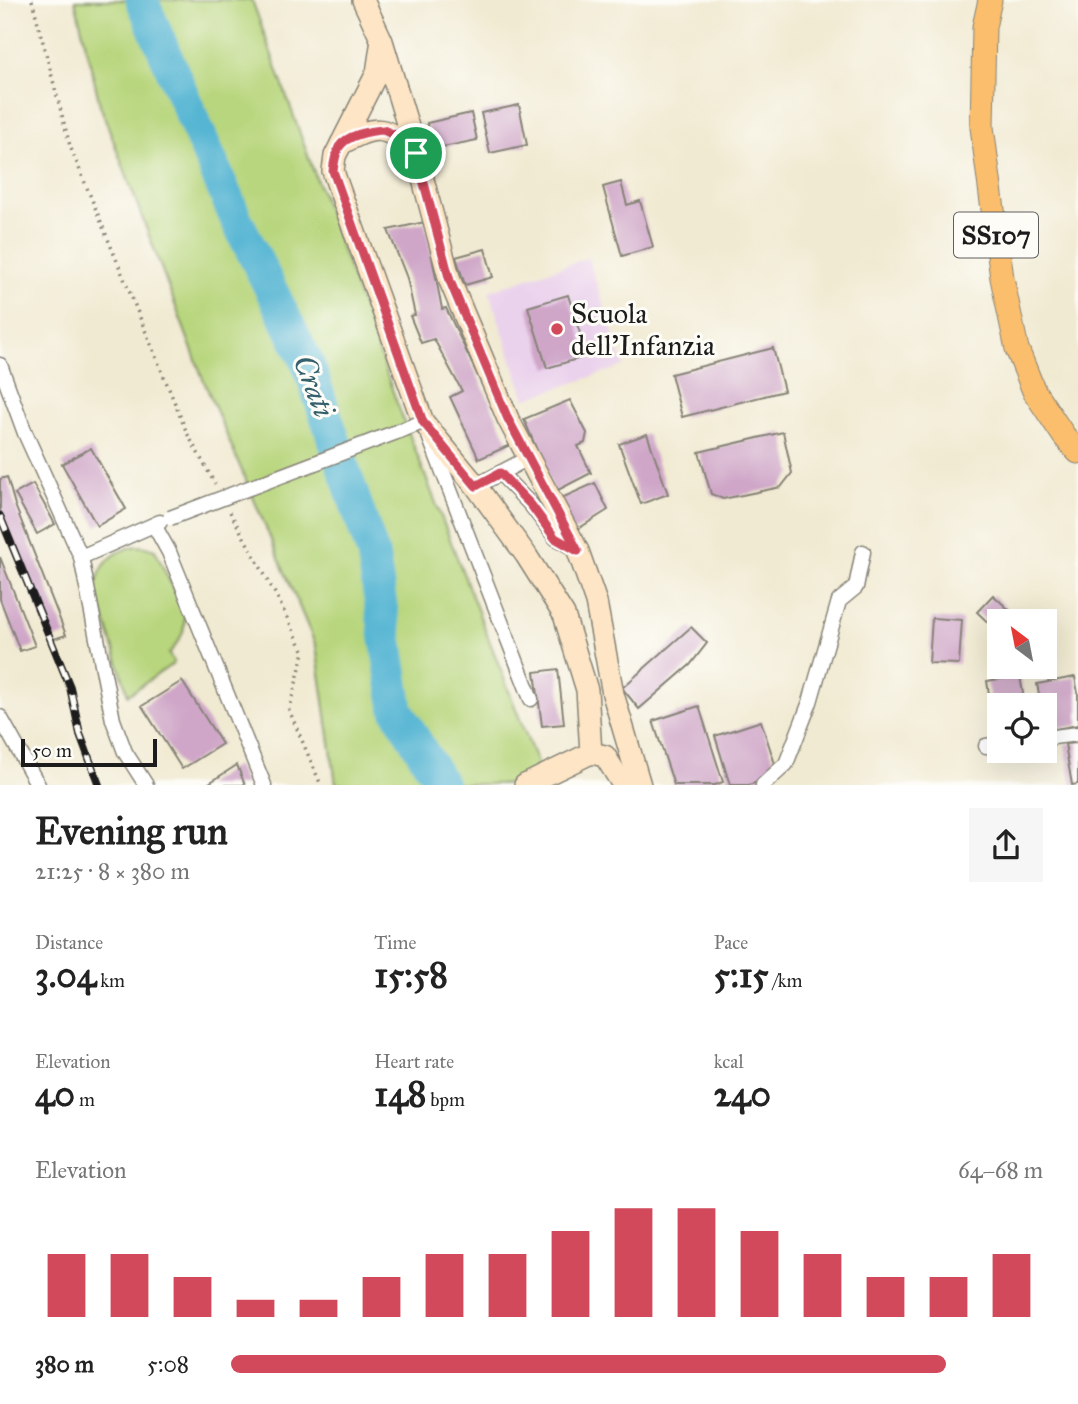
<!DOCTYPE html>
<html lang="en">
<head>
<meta charset="utf-8">
<style>
	body { margin:0; font-family:"IM FELL Great Primer",serif; background:#f6f6f6; color:#222; height:100vh; display:flex; flex-direction:column; font-size:26px; white-space:nowrap }
	* { box-sizing:border-box; margin:0 }
	p { font-size:23px; color:#767676 }
	.icon { flex:none; width:38px; height:38px; fill:none; stroke:currentColor; stroke-width:2; stroke-linecap:round; stroke-linejoin:round }
	.map { position:relative; height:785px; overflow:hidden }
	.panel { display:flex; flex-direction:column; background:#fff; flex:1 }
	.panel>* { flex:none }
	.needle { width:46px; rotate:328deg }
	.fabs { position:absolute; left:987px; top:609px; display:grid; gap:14px }
	.fabs a { display:grid; place-items:center; width:70px; height:70px; border-radius:0px; background:#fff; box-shadow:0 7px 28px #0002; font-size:35px }
	.scale { position:absolute; left:21px; bottom:18px; width:136px; box-sizing:border-box; padding-left:7px; border:4px solid #1c1c1c; border-top:0; font-size:19px; line-height:24px; white-space:nowrap; color:#1c1c1c; -webkit-text-stroke:5px #fdfcf7; paint-order:stroke }
	.pin { position:absolute; display:grid; place-items:center; width:60px; height:60px; color:#fff; margin:-30px; border:4px solid #fff; border-radius:50%; box-shadow:0 2px 7px #0007 }
	.round { display:grid; place-items:center; flex:none; width:74px; height:74px; border-radius:0px; background:#f6f6f6 }
	.head { display:flex; align-items:center; justify-content:space-between; height:119px; padding:0 35px }
	h1 { font-size:38px; font-weight:700; line-height:52px }
	.metrics { display:grid; grid-template-columns:repeat(3,1fr); gap:10px; height:119px; padding:7px 35px }
	.metrics div { display:grid; align-content:center }
	.metrics b { font-size:35px; font-weight:700 }
	.metrics small { font-size:19px; font-weight:400 }
	.metrics p { font-size:19px }
	.chart { height:196px; padding:14px 35px }
	.chart p { display:flex; justify-content:space-between }
	.chart svg { width:100%; height:126px; margin-top:7px; stroke:#d1495b; stroke-width:6 }
	ul { padding:0 35px; list-style:none; font-size:23px }
	li { display:grid; grid-template-columns:112px 84px 1fr; align-items:center; height:52px }
	li i { height:18px; border-radius:9px; background:#d1495b }
	.map>svg:first-child { display:block }
	.built { fill:#ead1ec }
	.green { fill:#b8d67d; stroke:#6a794c; stroke-width:2 }
	.lines { fill:none; stroke-linecap:round; stroke-linejoin:round }
	.river { stroke:#54b5d3; stroke-width:33 }
	.building { fill:#cfa6c8 }
	.street-casing { stroke:#868377; stroke-width:17 }
	.secondary-casing { stroke:#868377; stroke-width:24 }
	.primary-casing { stroke:#868377; stroke-width:25 }
	.path { stroke:#868377; stroke-width:3.5; stroke-dasharray:2 5; stroke-linecap:butt }
	.street { stroke:#fff; stroke-width:14 }
	.secondary { stroke:#fde5c5; stroke-width:21 }
	.primary { stroke:#fabe6d; stroke-width:23 }
	.rail-casing { stroke:#1c1c1c; stroke-width:8 }
	.rail { stroke:#fdfcf7; stroke-width:5; stroke-dasharray:16; stroke-linecap:butt }
	.street-bridge-casing { stroke:#868377; stroke-width:17; stroke-linecap:butt }
	.street-bridge { stroke:#fff; stroke-width:14 }
	.route-casing { stroke:#fff; stroke-width:14 }
	.route { stroke:#d1495b; stroke-width:9 }
	.poi-dot { fill:#d1495b; stroke:#fdfcf7; stroke-width:2.5 }
	.labels { text-anchor:middle; stroke-width:6; stroke-linejoin:round; paint-order:stroke }
	.shield { fill:#fdfcf7; stroke:#605f5e; stroke-width:2 }
	.shield-label { font-size:26px; font-weight:bold; fill:#1c1c1c }
	.poi-label { font-size:28px; fill:#1c1c1c; stroke:#fdfcf7; text-anchor:start }
	.water-label { font-size:30px; font-style:italic; fill:#35616e; stroke:#fdfcf7 }
</style>
</head>
<body>
<div class="map">
<svg width="1078" height="785" viewBox="0 0 1078 785">
	<rect width="100%" height="100%" fill="#fdfcf7"/>
	<filter id="ink" filterUnits="userSpaceOnUse"><feTurbulence type="fractalNoise" baseFrequency=".0143" numOctaves="2"/><feDisplacementMap in="SourceGraphic" scale="14" xChannelSelector="R" yChannelSelector="G"/><feConvolveMatrix kernelMatrix="1 2 1 2 8 2 1 2 1" color-interpolation-filters="sRGB"/></filter>
	<filter id="wash" filterUnits="userSpaceOnUse"><feTurbulence type="fractalNoise" baseFrequency=".00686" numOctaves="4" result="noise"/><feDisplacementMap in="SourceGraphic" scale="28" xChannelSelector="R" yChannelSelector="G"/><feGaussianBlur stdDeviation="1.57" result="paint"/><feColorMatrix in="noise" values="0 0 0 0 0 0 0 0 0 0 0 0 0 0 0 0 0 1.4 0 .05"/><feComposite in="paint" operator="in"/></filter>
	<g filter="url(#wash)">
		<rect width="100%" height="100%" fill="#f1ead2"/>
		<path class="built" d="M588,258L624,366L525,399L489,291Z"/>
		<g class="green">
			<path d="M75,0H252L397,403L545,784H336L316,646L203,379L100,105Z"/>
			<path d="M136,546L146,547L155,550L184,612C186,633 181,638 169,654L174,663L128,695L95,587C101,564 112,551 136,546Z"/>
		</g>
		<g class="lines">
			<path class="river" d="M142,0L236,219L308,364L373,554L397,710L442,785"/>
		</g>
		<g id="blocks">
			<g class="building">
				<path d="M519,105L527,145L490,153L481,113Z"/>
				<path d="M471,113L477,140L433,149L427,123Z"/>
				<path d="M621,182L627,205L640,201L653,247L622,256L603,187Z"/>
				<path d="M425,222L442,309L446,308L510,445L479,459L450,397L462,391L434,339L421,343L410,316L415,315L407,278L388,230Z"/>
				<path d="M485,249L493,277L465,285L456,257Z"/>
				<path d="M568,295L587,356L547,368L528,307Z"/>
				<path d="M773,348L784,391L682,417L671,374Z"/>
				<path d="M570,400L587,433L585,443L578,446L591,473L554,492L524,419Z"/>
				<path d="M783,432L792,473L781,487L723,499L711,494L699,452Z"/>
				<path d="M647,434L668,494L641,504L619,444Z"/>
				<path d="M91,448L126,509L97,526L62,464Z"/>
				<path d="M7,477L15,505L66,635L51,640L0,510V479Z"/>
				<path d="M595,483L608,510L573,532L557,500Z"/>
				<path d="M33,484L55,524L37,534L15,494Z"/>
				<path d="M0,557L35,646L20,651L0,599Z"/>
				<path d="M993,595L1021,621H999V633L977,612Z"/>
				<path d="M932,618L962,620L959,664L929,663Z"/>
				<path d="M691,627L707,643L690,665L639,709L622,688Z"/>
				<path d="M558,669L564,724L542,726L535,672Z"/>
				<path d="M1020,676L1025,705H999V735H995L987,681Z"/>
				<path d="M1075,677L1078,693V725L1045,731V705H1041L1037,684Z"/>
				<path d="M182,681L222,744L182,769L142,706Z"/>
				<path d="M699,706L723,782L715,785H674L653,721Z"/>
				<path d="M761,721L776,767L760,781L749,785H730L715,736Z"/>
				<path d="M1078,743V784L1072,785L1065,744Z"/>
				<path d="M237,765L245,785H206Z"/>
			</g>
		</g>
	</g>
	<g filter="url(#ink)">
		<use href="#blocks" fill-opacity="0" stroke="#868377" stroke-width="2"/>
		<g class="lines">
			<g class="street-casing">
				<g id="street">
					<path d="M0,365L25,433L81,557L113,720L125,752L146,785"/>
					<path d="M429,436L531,699"/>
					<path d="M500,473L531,505L556,538L577,550"/>
					<path d="M476,486L528,458"/>
					<path d="M154,525L169,552L264,785"/>
					<path d="M81,557L160,522"/>
					<path d="M0,717L38,785"/>
					<path d="M1045,738L1078,734"/>
					<path d="M986,746L999,744"/>
					<path d="M763,785L786,764L810,702L839,601L856,587L863,552"/>
				</g>
			</g>
			<g class="secondary-casing">
				<g id="secondary">
					<path d="M363,0L382,41L416,153L450,281L508,419L578,551L596,602L613,694L640,785"/>
					<path d="M381,46L377,73L335,156L333,171L336,180L423,422L476,486L526,555L564,615L587,690L591,753"/>
					<path d="M341,144C378,123 385,126 416,153"/>
					<path d="M525,785L591,753L605,756L623,785"/>
				</g>
			</g>
			<g class="primary-casing">
				<path id="primary" d="M990,0L984,27L982,127L1002,278L1017,349L1034,391L1064,436L1078,452"/>
			</g>
			<g class="path">
				<path d="M32,0L70,146L187,433L215,484"/>
				<path d="M230,512L277,597L304,652L289,710L321,785"/>
			</g>
			<use href="#street" class="street"/>
			<use href="#secondary" class="secondary"/>
			<use href="#primary" class="primary"/>
			<g class="rail-casing">
				<path id="rail" d="M0,516L70,687L80,734L99,785"/>
			</g>
			<use href="#rail" class="rail"/>
			<g class="street-bridge-casing">
				<path id="street-bridge" d="M170,518L423,422"/>
			</g>
			<use href="#street-bridge" class="street-bridge"/>
		</g>
	</g>
	<g class="lines" filter="url(#ink)">
		<g class="route-casing">
			<path id="route" d="M383,130L395,135L416,153L450,281L508,419L578,551L555,538L531,505L500,473L476,486L423,422L333,171C334,163 335,155 339,147C347,135 369,131 383,130Z"/>
		</g>
		<use href="#route" class="route"/>
	</g>
	<circle class="poi-dot" cx="557" cy="329" r="7"/>
	<g class="labels">
		<rect class="shield" x="954" y="212.5" width="84" height="45" rx="5"/>
		<g class="shield-label">
			<text x="996" y="244">SS107</text>
		</g>
		<g class="poi-label">
			<text x="571" y="323">Scuola<tspan x="571" dy="32">dell'Infanzia</tspan></text>
		</g>
		<g class="water-label">
			<text transform="translate(314 386) rotate(69)" y="10">Crati</text>
		</g>
	</g>
</svg>
<div class="fabs">
<a><svg class="needle" viewBox="-14 -14 28 28"><path d="M0-13l5 13h-10z" fill="#e53935"/><path d="M0 13l5-13h-10z" fill="#767676"/></svg></a>
<a><svg class="icon" aria-label="locate" viewBox="0 0 24 24"><circle cx="12" cy="12" r="6"/><path d="M12 2v4M12 18v4M2 12h4M18 12h4"/></svg></a>
</div>
<div class="scale">50 m</div>
<div class="pin" style="left:416px;top:153px;background:#1e9e55"><svg class="icon" aria-label="arrive" viewBox="0 0 24 24"><path d="M6 21V4h12l-3 4 3 4H6"/></svg></div>
</div>
<section class="panel">
<div class="head"><div><h1>Evening run</h1><p>21:25 · 8 × 380 m</p></div><a class="round"><svg class="icon" aria-label="share" viewBox="0 0 24 24"><path d="M12 15V3M7 8l5-5 5 5M5 13v7h14v-7"/></svg></a></div>
<div class="metrics">
<div><p>Distance</p><b>3.04<small> km</small></b></div>
<div><p>Time</p><b>15:58</b></div>
<div><p>Pace</p><b>5:15<small> /km</small></b></div>
</div>
<div class="metrics">
<div><p>Elevation</p><b>40<small> m</small></b></div>
<div><p>Heart rate</p><b>148<small> bpm</small></b></div>
<div><p>kcal</p><b>240</b></div>
</div>
<div class="chart"><p><span>Elevation</span>64–68 m</p>
<svg viewBox="0 0 160 44" preserveAspectRatio="none"><path d="M5 44V22M15 44V22M25 44V30M35 44V38M45 44V38M55 44V30M65 44V22M75 44V22M85 44V14M95 44V6M105 44V6M115 44V14M125 44V22M135 44V30M145 44V30M155 44V22"/></svg>
</div>
<ul>
<li><b>380 m</b>5:08<i style="width:88%"></i></li>
</ul>
</section>
</body>
</html>
